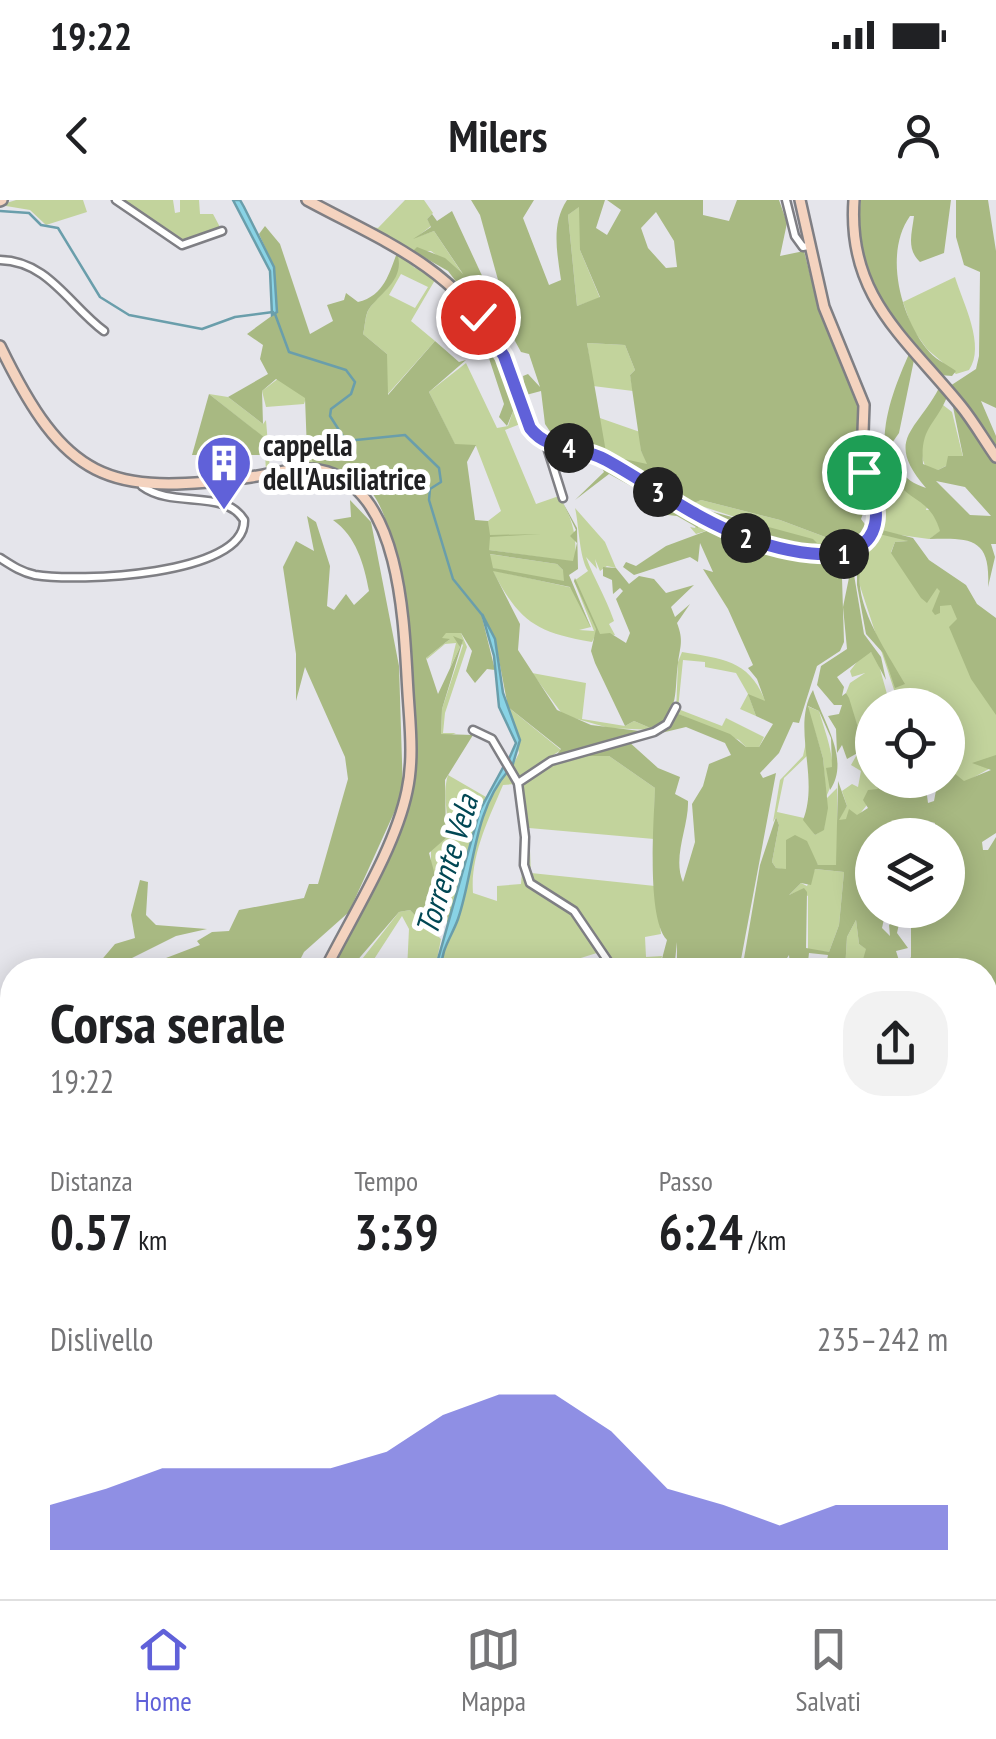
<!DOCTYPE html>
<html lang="it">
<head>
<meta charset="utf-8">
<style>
	body { margin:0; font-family:"PT Sans Narrow",sans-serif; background:#f2f2f2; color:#202124; height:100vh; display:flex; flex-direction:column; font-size:38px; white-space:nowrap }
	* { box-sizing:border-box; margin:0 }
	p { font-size:32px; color:#757577 }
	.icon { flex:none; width:55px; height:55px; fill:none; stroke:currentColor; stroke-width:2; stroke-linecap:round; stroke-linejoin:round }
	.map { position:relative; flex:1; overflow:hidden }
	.side { position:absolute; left:0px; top:758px; width:998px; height:642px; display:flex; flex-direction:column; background:#fff; border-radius:40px 40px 0 0; box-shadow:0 5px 25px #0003 }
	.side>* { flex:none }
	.fabs { position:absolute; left:855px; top:488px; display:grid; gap:20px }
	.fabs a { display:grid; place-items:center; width:110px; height:110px; border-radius:50%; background:#fff; box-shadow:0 5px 25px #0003; font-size:50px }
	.pin { position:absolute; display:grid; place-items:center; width:85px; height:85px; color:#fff; margin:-42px; border:5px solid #fff; border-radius:50%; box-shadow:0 2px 10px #0007 }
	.km { position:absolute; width:50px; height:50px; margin:-25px; border-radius:50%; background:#222; color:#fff; font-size:28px; line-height:50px; text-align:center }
	.round { display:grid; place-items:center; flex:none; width:105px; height:105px; border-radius:40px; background:#f2f2f2 }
	.headline { display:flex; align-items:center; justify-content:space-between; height:170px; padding:0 50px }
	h1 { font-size:55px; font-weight:700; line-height:75px }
	.figures { display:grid; grid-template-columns:repeat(3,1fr); gap:15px; height:170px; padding:10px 50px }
	.figures div { display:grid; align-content:center }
	.figures b { font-size:50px; font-weight:700 }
	.figures small { font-size:28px; font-weight:400 }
	.figures p { font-size:28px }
	.chart { height:280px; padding:20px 50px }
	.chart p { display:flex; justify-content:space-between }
	.chart svg { width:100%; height:180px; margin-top:10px; fill:#6061d9; opacity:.7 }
	.status { display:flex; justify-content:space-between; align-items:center; height:70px; padding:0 50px; background:#fff; direction:ltr }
	.status svg { height:28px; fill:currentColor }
	header { display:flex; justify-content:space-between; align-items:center; height:130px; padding:0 50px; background:#fff; font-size:45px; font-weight:700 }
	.menu { display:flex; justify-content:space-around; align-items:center; height:140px; border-top:2px solid #e0e0e0; background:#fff; font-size:28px; color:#757577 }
	.menu a { display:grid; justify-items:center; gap:5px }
	.menu .selected { color:#6061d9 }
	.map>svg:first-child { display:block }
	.green { fill:#c2d39c; fill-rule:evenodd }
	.forest { fill:#a8b982; fill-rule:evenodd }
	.water { fill:#89d3e5; stroke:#6a9eab; stroke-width:2.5 }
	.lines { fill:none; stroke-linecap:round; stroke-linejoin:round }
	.stream { stroke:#6a9eab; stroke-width:2.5 }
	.street-casing { stroke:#7f7f84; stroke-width:11 }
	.secondary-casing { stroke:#7f7f84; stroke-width:14 }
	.highway-casing { stroke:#995227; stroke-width:16 }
	.street { stroke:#fff; stroke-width:6 }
	.secondary { stroke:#f4d3bf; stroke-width:9 }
	.highway { stroke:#d96d29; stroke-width:11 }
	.route-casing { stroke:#fff; stroke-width:20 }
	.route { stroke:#6061d9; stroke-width:12 }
	.labels { text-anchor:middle; stroke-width:10; stroke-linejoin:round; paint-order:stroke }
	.poi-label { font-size:30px; font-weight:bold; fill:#212123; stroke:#fff; text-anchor:start }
	.water-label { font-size:32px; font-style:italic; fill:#014754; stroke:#fff }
</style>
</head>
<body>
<div class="status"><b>19:22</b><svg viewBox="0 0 49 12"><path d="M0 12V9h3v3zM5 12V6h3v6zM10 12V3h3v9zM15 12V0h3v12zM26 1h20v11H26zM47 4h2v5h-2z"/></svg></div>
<header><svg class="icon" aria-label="back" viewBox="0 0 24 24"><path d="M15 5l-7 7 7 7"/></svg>Milers<svg class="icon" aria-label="person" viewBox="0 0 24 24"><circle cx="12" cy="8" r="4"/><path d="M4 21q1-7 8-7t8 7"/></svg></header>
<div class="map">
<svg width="996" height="1399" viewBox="0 0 996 1399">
	<rect width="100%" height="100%" fill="#e5e5eb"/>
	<g class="green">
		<path d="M16,0H83L87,12L46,25L30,10L0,5Z"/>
		<path d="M119,0H173L175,13L180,12V0H199L200,14H213L221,29L183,42Z"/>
		<path d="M405,0H424L433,13L427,19L431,26L417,37L434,31L464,76L431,51H413C476,84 508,145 528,211L505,151L452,79L361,25L378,28Z"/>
		<path d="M580,6V50L600,98L577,106L568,15Z"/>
		<path d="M397,53L415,68L427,70L435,80L411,121L435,141L387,195V154L363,134C365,128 365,115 369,109C382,90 402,82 397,53ZM401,74L428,87L415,108L389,95Z"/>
		<path d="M955,77C963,103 986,146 969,170L956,174L927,149L912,128L903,102Z"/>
		<path d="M587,143L625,145L635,170L630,175L633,191L593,186Z"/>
		<path d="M466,163L497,228L508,226L514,208H520L523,223L505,230L536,304L559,296C573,320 577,335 575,362L489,350L488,321L501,311L476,246L455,245L429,192Z"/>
		<path d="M279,178L306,198L304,204L266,207L262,191Z"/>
		<path d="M209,194L228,197L263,224L266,220L270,270L308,260L307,251L314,265L266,271L264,238Z"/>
		<path d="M943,205L952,212L963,257L938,270L927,269C913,246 928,223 943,205Z"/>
		<path d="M597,217L640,232L641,251L649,266L618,263L596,250L562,242L560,239L606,252Z"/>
		<path d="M557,251C603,259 634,283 674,306C724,336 783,360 842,359V378L834,374L829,363L781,352H754L709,330L696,334L690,327L695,328L698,321L592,260L561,255L558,267Z"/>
		<path d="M897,281L928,304L926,310H932L941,331L929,339L878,332L909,341L895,342L891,352L920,395L938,380L996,469V565L960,585L948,568V505H907L898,495L899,505L860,386L858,367L863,354L857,360L856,355C882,336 882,314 872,285L883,289Z"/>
		<path d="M661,288L706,316L745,331L817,344L692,303L701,300L780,320L844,344L862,340C823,377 696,317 661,288Z"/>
		<path d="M575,308L605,342L616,368L607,366L600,371L595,359L597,369L586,357C594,379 605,395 614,421L609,424L615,435L596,434L592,442C533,432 519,420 492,370L573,388L591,427L579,430L594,431L574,381L588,371C579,357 579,324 575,308Z"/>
		<path d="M489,354L557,364L564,371V381L561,384L492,368Z"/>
		<path d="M437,395L464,426L452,432L461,433L467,447L445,513L443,533H456L449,536L441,534L442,509L463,445L456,438L460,447L450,468L456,443L445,444L427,459L426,458L450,439L424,454L406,401L446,433Z"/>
		<path d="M682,452C724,459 750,460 766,503L749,496L756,516L740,509L748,494L736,473L705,467V462L683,460L678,509L722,526L726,518L764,537L759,547H746L739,540L676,513L678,462Z"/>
		<path d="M871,452L877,458L890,505H872V576L879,590L854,621H837L847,606L842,591L852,584L858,587L861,571L851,565L863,544L846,493L850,483L865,473L852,477L850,471L863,454Z"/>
		<path d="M532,473L586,483L582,519L625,526L634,521L655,530L609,528L563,515Z"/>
		<path d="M807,506L819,511C827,539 841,569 826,597L823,558Z"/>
		<path d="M508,507L561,550L518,578L512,567L519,553Z"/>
		<path d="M807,538L809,554L784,578L777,612L804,618L815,635L824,629L826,599L837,588V665H818L810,653L786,640L787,670L776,668L772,662L779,625L776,617L773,622L780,580L803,556Z"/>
		<path d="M573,556H609L655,588L654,639L529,628L531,673L655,686L661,734L645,737L646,757L662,756L659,770H617L578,711L530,679L526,665L528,628L520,585L544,566Z"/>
		<path d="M508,571L515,584L503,585C489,618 470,656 473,693L497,701V686L521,684L522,672L536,692L572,711L600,752L568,762L567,770L447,766L441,770C441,749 451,738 458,719C474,673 473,611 508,571Z"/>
		<path d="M448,575L486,597L454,712L431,691V648L446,638C451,618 441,597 448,575Z"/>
		<path d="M815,669L844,672L839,725L829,752L808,751V696L799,691L789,695L801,683L807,686Z"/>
		<path d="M410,710L441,739L435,770H407L409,729L402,716L367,770H365V764L359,763L399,712Z"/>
		<path d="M856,720L859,744L867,749L860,770H845L847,737Z"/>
		<path d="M12,1075V1174L0,1189V1170L6,1166L3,1160L10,1158L11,1149L0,1130V1086Z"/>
		<path d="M985,1380L996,1382V1393L861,1399L903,1394V1388H985Z"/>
		<path d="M436,1388H556L555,1399H437Z"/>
		<path d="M623,1388H711L718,1393L716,1399H624Z"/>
	</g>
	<g class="forest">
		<path d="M471,0H534L523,18L549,85L561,80C557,52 551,24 567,0H605L596,28L607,35L621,10L607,0H703V15L729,21L737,0H779L787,23L780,56L804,51L815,94L860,209L855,287L859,306L865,308L861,319L867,327L860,337L844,344L780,320L701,300L689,305L674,286L673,292C654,286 642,269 621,263L624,259L647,264L641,251L630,175L635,170L625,145L587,143L606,252L553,236L545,224L541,191L526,195L523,176L528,174L540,187L529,154L521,152L515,141L480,15ZM579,7L580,50L600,97L577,106L568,15ZM656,12L674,41L677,67L666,68L648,48L641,28Z"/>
		<path d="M861,0H951L944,53L920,62C906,49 912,33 914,16H910C884,53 900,114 926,148C935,160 945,163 956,171L952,176L940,175C892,120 850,79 861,0Z"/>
		<path d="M956,0H988L996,51V208L981,201L996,236V249L950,186L976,169L979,156L980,72L964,65L956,37Z"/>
		<path d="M452,11L504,123L500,139L448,71L413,51L417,47L445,58L463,74L434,31L413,39L431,27L427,19L432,14L437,21Z"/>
		<path d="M265,26L280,44L310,134L333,121L327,105L344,100L346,93L358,102C385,96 390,70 397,53C406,79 381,92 369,109C365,114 365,128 363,134L387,154L388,195L435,141L459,162L466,160L429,192L455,244L476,245L467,262L475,320L488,321L490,335L541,334L490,337L489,350L573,361L577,343L570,336L576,330L562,301L577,328L578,369L569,375L591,428L570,387L493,371L520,424L518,450L557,510L591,525L648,532L554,558L561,549L508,507L495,439L482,417L495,470L487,469L475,483L466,471L472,451L461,433H446L442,438L450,439L426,458L438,494L460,447L453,436L463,440L442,509L441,534L473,535L445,580L446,638L429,653L436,679L432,691L454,712L449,723L430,710L419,719L410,710L399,712L349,770H331L333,762C366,695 406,624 414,548C420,497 403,332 372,293C356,272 337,268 314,265L307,251L305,198L276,179L262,191L263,224L228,197L268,174L260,159L263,145L247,134L277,112L274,67L259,34ZM490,354L557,364L563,370L564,381L493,368Z"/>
		<path d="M491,138L516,204L507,226L499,217L504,204L485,146Z"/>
		<path d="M909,154L914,160L899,233L892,243C898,268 900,279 926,288C884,239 916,232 939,188L947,197C935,226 920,227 923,264L938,270L946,266L948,256H963L952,202L996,264V344H991L995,357L988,387C991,337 970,338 929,339L940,331C930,298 910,302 895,280C871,243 894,188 909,154ZM936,281L965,287L991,316L970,315Z"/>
		<path d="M209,194L265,238L266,255H192Z"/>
		<path d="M602,268L698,321V328L677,316L659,314L649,296L609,274L575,300L604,272Z"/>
		<path d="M350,300L371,322L399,466L403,593L349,712L304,752L295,770H93L115,744L135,738L131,715L140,680L148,682L146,715L156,725L207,729L176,736L132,758H166L200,745L197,741L212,732L229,731L239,710L304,698L309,684H318L348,579L345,557L305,467L296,501V454L283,367L296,341L314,351L307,316L316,322L330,366L327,406L334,410L346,394L354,405L369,391C364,364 356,336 333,320L351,317Z"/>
		<path d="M695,307L813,339L817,343C779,350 729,326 695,307Z"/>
		<path d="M709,330L754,352H781L829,363L834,374L842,378L844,442L840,451L817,466L799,523L793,522L779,553L760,573L763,578L776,573L739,770L687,768V761L677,764V742L674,770H659L667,740C646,718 654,620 655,588L609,556H573L628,541L658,568L680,577L675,594L688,601C689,626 672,657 683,682L695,642L692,604L703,586L709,564L731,555L725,543L686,527L636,539L653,534L676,513L730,534L746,547H759L773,524L756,516L748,494L765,501L757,479L748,468L753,465L728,409L703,369L713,372L700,343L698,362L690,357L634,375L623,367L626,362L636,366L666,346Z"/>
		<path d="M882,330L913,338L929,360L966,385L977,404L996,418V515L971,479L949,427L957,419L951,405L940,406V413L935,415L932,411L940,391L937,388L927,403L921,398L891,353L895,342L908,341L879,334Z"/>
		<path d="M865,354C845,394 885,448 905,484L895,488L883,453L866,434L857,385V360Z"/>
		<path d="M852,363L864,434L881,457L886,480L871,452L837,477L844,487L842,496L846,493L849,498L863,544L861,551L847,559L842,545L837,553L836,529L828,516L839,514L842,505H834L817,485L821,466L847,449L843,407Z"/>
		<path d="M603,367L616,368L629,384L639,376L654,379L666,393L694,385L671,407L675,417L690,404L677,423C684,441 680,447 678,463C674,493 680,508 655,530L634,521L625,526L595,463L591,451L596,429L574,381L575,378L600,434L610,433L626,443L630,433L616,399L623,391L620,388L613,394L612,380L603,376Z"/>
		<path d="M813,490C822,520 851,559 830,590L826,568L832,567L831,538L819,511L808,506L823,558L828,608L824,630L815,635L803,620C820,577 791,528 813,490Z"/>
		<path d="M996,555V633L982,642L983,650H988L996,637V1382L985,1380V770H860L866,749L859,744L856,720L847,737L845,770H825L828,755L809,753L807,770H783L790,766L789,755L779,770H742L760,665L776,617L779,625L772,662L776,668L786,669V640L795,635L807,641L818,665H836L838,581L847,606L839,620L846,619L849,609L857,615L868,608L863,600L868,590L878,589L873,580H905L909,594L926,588L928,603L934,601L938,580H948V568L964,581L991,570L972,563ZM928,621L935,623L934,635H948V710L911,713L913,718L926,720L911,728V757L902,770L896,751L908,748L897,733L902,710L890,713L894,721L889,725L890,736L882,728L886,710H872V635H920ZM815,669L844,672L839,725L829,752L806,748L807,692L804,688L789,695L801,683L811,685Z"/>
		<path d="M12,817V933L8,934L12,960L0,957V819Z"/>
		<path d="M12,1164V1235L0,1252V1185Z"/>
		<path d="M0,1337H12V1388H103L89,1399L0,1393Z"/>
		<path d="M125,1388H288L285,1399H111Z"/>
	</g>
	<g class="water">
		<path d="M233,0H240L244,7L274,67L277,112L272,115L270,71Z"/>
		<path d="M482,414L495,439L503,493L520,540L512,567L508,561L516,543L499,507L494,456Z"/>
		<path d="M505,564L508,571C473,611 474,673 458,719C451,738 441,749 441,770H435L480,610Z"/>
	</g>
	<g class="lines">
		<g class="stream">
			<path d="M0,11L29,13L41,25L58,28L100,97L129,115L202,129L235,117L273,112"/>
			<path d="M275,114L289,152L346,170L355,182L351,194L331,209L330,216L346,241L405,235L439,268L441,282L430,289L429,300L453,379L483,416"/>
			<path d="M0,1190L12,1179"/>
			<path d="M0,1254L12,1238"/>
		</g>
		<g class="street-casing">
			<g id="street">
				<path d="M116,0L182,45L222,31"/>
				<path d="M786,0L795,36L803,47L808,46"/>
				<path d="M0,60C48,61 69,105 104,131"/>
				<path d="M546,244L563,298"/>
				<path d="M0,358C11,365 21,372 35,375C76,382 246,376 244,320C224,288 173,309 142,286"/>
				<path d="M473,530L492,539L518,583"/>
				<path d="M614,770L574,711L530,683L524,665L525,637L518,583L551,561L654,532L667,524L676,507"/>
				<path d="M0,1083L12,1072"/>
				<path d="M286,1399L290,1388"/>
				<path d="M558,1399L559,1388"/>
			</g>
		</g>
		<g class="secondary-casing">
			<g id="secondary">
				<path d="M307,0C381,40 447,64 495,138C514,167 514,220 543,240C559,252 583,248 601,257C678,296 717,337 808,351C837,356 866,357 875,323L862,259L864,205L824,107L800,0"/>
				<path d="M854,0C847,97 906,138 961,206C974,222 984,240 996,257"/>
				<path d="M0,1L2,0"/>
				<path d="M0,146C65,280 106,297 251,277C278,273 307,263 333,274C403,302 404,430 408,493C410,525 414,559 407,591C395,649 352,716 325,770"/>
				<path d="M0,1265L12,1246"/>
				<path d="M361,1388L364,1399"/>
				<path d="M0,1398L8,1399"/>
				<path d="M296,1399L303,1388"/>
			</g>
		</g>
		<g class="highway-casing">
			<path id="highway" d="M926,1399L996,1396"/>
		</g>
		<use href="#street" class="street"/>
		<use href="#secondary" class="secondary"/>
		<use href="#highway" class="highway"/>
	</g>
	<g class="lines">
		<g class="route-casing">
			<path id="route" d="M478,117L504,156L530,228C549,253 580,245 606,260C648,283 687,313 732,332C764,347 864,377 875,324C879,307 870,289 864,272"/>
		</g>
		<use href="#route" class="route"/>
	</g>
	<defs>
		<g id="building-pin" transform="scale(2.875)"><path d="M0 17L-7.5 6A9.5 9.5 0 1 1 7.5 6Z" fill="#6061d9" stroke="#fff"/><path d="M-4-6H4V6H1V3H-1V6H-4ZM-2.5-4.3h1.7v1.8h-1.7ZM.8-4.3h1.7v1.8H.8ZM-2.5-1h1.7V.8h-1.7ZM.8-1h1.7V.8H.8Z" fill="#fff"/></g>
	</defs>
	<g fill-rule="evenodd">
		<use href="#building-pin" x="224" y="263"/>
	</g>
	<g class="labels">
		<g class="poi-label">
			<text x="263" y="256">cappella<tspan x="263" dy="34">dell'Ausiliatrice</tspan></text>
		</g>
		<g class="water-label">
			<text transform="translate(447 665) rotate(-73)" y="11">Torrente Vela</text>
		</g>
	</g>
</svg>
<div class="fabs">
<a><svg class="icon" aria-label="locate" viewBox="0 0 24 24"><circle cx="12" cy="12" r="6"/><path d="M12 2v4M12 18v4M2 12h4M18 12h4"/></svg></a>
<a><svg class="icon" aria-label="layers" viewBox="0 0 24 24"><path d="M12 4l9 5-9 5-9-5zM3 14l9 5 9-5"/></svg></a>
</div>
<div class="pin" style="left:864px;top:272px;background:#1e9e55"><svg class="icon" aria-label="arrive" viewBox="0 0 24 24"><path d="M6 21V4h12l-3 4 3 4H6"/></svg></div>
<div class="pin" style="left:478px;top:117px;background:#d93025"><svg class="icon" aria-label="check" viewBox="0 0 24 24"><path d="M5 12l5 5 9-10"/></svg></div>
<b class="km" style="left:844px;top:354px">1</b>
<b class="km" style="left:746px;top:338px">2</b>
<b class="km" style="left:658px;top:292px">3</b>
<b class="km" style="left:569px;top:248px">4</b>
<section class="side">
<div class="headline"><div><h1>Corsa serale</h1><p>19:22</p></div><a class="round"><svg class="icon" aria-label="share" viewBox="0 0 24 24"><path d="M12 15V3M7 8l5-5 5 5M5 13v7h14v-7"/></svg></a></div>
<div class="figures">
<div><p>Distanza</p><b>0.57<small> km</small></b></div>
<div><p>Tempo</p><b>3:39</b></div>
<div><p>Passo</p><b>6:24<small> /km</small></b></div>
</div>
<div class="chart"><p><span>Dislivello</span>235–242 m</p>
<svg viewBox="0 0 160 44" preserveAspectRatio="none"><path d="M0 44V33L10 29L20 24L30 24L40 24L50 24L60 20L70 11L80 6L90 6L100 15L110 29L120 33L130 38L140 33L150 33L160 33V44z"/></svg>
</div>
</section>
</div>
<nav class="menu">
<a class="selected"><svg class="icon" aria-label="home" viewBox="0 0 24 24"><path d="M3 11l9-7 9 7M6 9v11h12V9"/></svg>Home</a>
<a><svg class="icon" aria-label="map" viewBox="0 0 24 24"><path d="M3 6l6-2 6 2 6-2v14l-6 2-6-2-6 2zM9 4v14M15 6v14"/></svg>Mappa</a>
<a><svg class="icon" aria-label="saved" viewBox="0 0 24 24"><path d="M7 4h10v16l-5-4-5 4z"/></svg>Salvati</a>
</nav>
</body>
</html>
